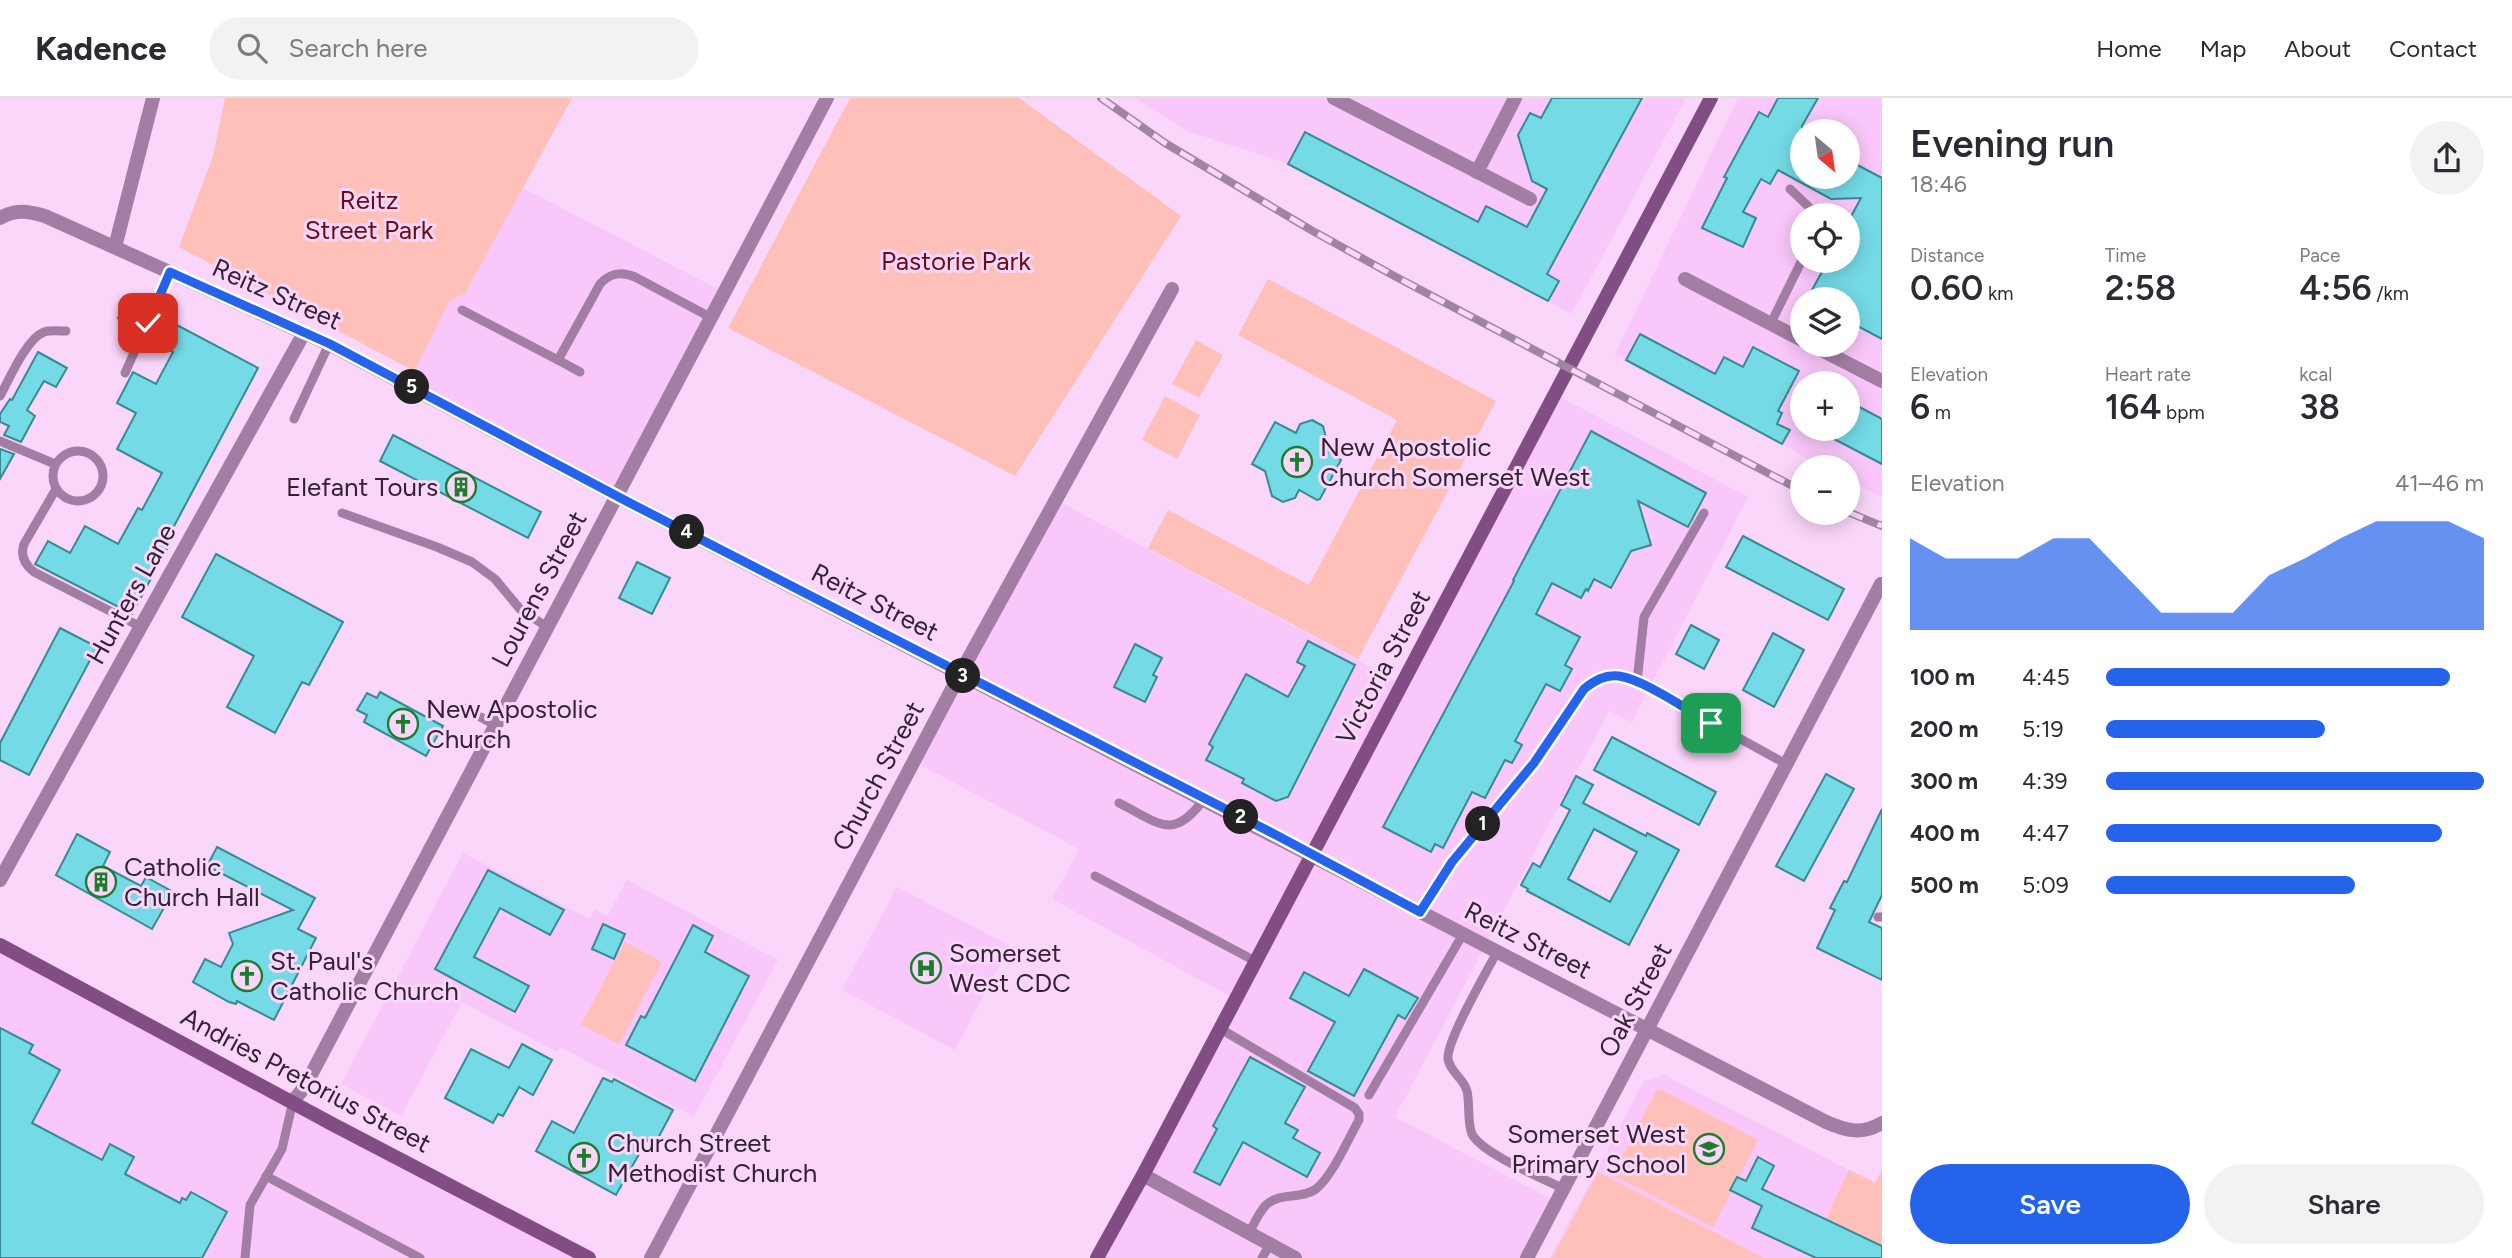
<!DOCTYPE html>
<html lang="en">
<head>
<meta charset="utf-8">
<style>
	body { margin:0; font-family:Figtree,sans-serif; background:#f2f2f3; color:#2b2b33; height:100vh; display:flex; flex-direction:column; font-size:26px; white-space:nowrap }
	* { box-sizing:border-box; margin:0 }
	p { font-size:23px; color:#7c7c81 }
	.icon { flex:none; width:38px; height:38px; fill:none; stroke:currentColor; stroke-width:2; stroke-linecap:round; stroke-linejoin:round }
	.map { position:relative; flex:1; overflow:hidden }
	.panel { display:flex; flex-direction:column; background:#fff; width:630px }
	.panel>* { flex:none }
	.needle { width:46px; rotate:151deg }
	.fabs { position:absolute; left:1790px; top:21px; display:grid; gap:14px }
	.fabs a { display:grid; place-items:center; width:70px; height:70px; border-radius:50%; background:#fff; box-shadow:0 4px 18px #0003; font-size:35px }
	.pin { position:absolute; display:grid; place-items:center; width:60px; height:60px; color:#fff; margin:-30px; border-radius:14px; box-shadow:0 4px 10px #0006 }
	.km { position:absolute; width:35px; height:35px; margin:-18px; border-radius:50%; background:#222; color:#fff; font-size:19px; line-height:35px; text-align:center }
	.round { display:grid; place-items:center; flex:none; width:74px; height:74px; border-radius:37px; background:#f2f2f3 }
	.head { display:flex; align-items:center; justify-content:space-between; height:119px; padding:0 28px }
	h1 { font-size:38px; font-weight:600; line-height:52px }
	.metrics { display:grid; grid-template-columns:repeat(3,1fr); gap:10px; height:119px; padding:7px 28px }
	.metrics div { display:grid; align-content:center }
	.metrics b { font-size:35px; font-weight:600 }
	.metrics small { font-size:19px; font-weight:400 }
	.metrics p { font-size:19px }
	.chart { height:196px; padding:14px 28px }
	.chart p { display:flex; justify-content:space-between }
	.chart svg { width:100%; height:126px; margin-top:7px; fill:#2563eb; opacity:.7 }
	.cta { display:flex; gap:14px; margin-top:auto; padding:14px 28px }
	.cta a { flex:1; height:80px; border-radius:42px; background:#2563eb; color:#fff; font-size:28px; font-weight:600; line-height:80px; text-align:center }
	.cta a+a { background:#f2f2f3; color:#2b2b33 }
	ul { padding:0 28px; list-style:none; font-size:23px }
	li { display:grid; grid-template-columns:112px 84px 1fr; align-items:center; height:52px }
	li i { height:18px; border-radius:9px; background:#2563eb }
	header { display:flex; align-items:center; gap:42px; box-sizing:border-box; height:98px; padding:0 35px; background:#fff; border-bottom:2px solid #e1e1e2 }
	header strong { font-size:33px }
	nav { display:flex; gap:38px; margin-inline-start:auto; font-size:24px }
	.search { width:490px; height:63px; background:#f2f2f3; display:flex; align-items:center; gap:18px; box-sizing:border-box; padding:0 24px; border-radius:38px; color:#7c7c81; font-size:26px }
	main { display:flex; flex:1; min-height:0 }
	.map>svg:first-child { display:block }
	.built { fill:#fac7fb; fill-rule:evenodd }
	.green { fill:#fec0b9 }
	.building { fill:#74dae6; stroke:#378992; stroke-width:2; fill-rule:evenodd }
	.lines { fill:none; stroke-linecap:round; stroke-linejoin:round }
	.lane { stroke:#a37ea4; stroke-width:9 }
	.street { stroke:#a37ea4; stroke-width:14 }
	.secondary { stroke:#824d84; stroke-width:14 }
	.rail-casing { stroke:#a085a1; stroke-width:8 }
	.rail { stroke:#fad6fb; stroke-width:5; stroke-dasharray:16; stroke-linecap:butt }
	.route-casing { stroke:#fff; stroke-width:14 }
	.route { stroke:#2563eb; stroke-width:9 }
	.labels { text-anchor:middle; stroke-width:6; stroke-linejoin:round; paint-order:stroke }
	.park-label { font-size:26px; fill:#6a0c10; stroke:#fad6fb }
	.street-label { font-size:26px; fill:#332234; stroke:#fad6fb }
	.poi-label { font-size:26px; fill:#332234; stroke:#fad6fb; text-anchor:start }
</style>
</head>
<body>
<header>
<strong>Kadence</strong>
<div class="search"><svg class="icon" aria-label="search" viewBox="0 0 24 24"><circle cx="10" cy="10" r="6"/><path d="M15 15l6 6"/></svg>Search here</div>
<nav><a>Home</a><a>Map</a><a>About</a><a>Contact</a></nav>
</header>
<main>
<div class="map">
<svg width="1882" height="1160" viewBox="0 0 1882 1160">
	<rect width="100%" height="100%" fill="#fad6fb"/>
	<g class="built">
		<path d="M1135,0H1686L1572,216L1288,66L1187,33Z"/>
		<path d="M1738,0H1882V399L1848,382V369H1824L1615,256ZM1802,33H1848V79H1802ZM1802,117H1848V163H1802ZM1802,201H1848V247H1802ZM1802,285H1848V331H1802Z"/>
		<path d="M523,90L724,194L616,397L407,286L450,202L465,196Z"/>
		<path d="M1557,297L1748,399L1632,624L1609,613L1395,1019L1555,1103L1525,1160H1097L1235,901L1052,801L1079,751L913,663L1056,402L1400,585Z"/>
		<path d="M463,755L589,821L595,811L607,818L627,782L778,862L694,1019L560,949L557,954L462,904L401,1018L341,986Z"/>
		<path d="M897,789L1010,848L955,952L842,892Z"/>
		<path d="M0,849L585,1160H0Z"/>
		<path d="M1664,977L1875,1085L1882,1072V1160H1550L1644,983Z"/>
	</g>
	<g class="green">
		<path d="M225,0H572L465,196L450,202L414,273L179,149L213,58Z"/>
		<path d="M850,0H1019L1181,118L1015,378L728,230Z"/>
		<path d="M1268,181L1496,303L1358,561L1148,450L1168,412L1309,487L1397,322L1238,237Z"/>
		<path d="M1196,242L1223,257L1199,300L1172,286Z"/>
		<path d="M1165,298L1200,317L1177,361L1142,342Z"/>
		<path d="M625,844L662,864L619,946L581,927Z"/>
		<path d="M1658,990L1758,1042L1713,1129L1612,1077Z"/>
		<path d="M1849,1072L1875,1085L1882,1072V1148L1826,1121Z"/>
		<path d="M1598,1074L1764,1160H1552Z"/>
	</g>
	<g class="building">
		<path d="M1552,0H1642L1547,176L1559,183L1548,203L1288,66L1305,34L1478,124L1486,108L1527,129L1547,91L1532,83L1518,37L1530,15L1541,20Z"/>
		<path d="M1778,0H1818L1802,28V79H1848V62L1882,80V241L1848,223V201H1807L1828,163H1848V124L1861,100L1831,101L1778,72L1770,86L1761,81L1743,114L1756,120L1743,149L1702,130L1727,80L1724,79L1759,14L1768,19Z"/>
		<path d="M127,202L146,211L138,229L118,220Z"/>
		<path d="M158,217L258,270L164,447L168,449L132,516L35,466L48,443L70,455L85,428L118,446L138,410L142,412L162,375L117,351L136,315L117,305L133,274L156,286L173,254L151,242L154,237L150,235Z"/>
		<path d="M1640,236L1715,276L1724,259L1743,269L1753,249L1799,273L1778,313L1782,315L1777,326L1790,332L1782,346L1626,262Z"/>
		<path d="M38,254L67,270L56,289L44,283L27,312L35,318L21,344L4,337L9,328L0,324V316L10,301L12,302Z"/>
		<path d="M1848,303L1882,321V366L1815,331H1848Z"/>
		<path d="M1312,322L1323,328L1326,340L1322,349L1341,362L1320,401L1317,402L1299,392L1295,400L1283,404L1272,398L1265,373L1252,366L1275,324L1296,335L1300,326Z"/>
		<path d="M1591,333L1706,395L1688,429L1638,403L1651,447L1631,453L1611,490L1594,481L1588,493L1586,491L1581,500L1552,485L1536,516L1580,539L1565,567L1572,571L1560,593L1546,586L1515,643L1522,647L1512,665L1505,662L1485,700L1472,694L1443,750L1435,746L1431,754L1383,729L1514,483L1513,482Z"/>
		<path d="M393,337L541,414L528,440L380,363Z"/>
		<path d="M0,351L14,356L0,381Z"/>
		<path d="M1743,438L1844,491L1828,522L1726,469Z"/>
		<path d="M216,456L343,524L309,587L302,584L275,635L227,609L254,558L182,519Z"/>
		<path d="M637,464L670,480L652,516L619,500Z"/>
		<path d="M1691,527L1719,542L1704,571L1676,556Z"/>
		<path d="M60,530L97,549L29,677L0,662V645Z"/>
		<path d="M1773,535L1804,552L1774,609L1743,592Z"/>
		<path d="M1308,543L1355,567L1288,699L1276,703L1242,685L1244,681L1206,662L1213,649L1209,646L1246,576L1288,599L1305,568L1297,564Z"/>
		<path d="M1135,546L1162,560L1153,577L1157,579L1145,604L1114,589Z"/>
		<path d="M380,594L443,628L426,658L364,624L367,617L357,612L367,595L377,600Z"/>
		<path d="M1612,639L1716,694L1699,727L1594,672Z"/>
		<path d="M1826,676L1854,691L1804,783L1776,768Z"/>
		<path d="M1576,678L1593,687L1583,705L1646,738L1647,735L1679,752L1629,847L1527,793L1528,791L1521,787L1533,765L1540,769L1570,712L1561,707ZM1594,731L1637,754L1610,804L1568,781Z"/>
		<path d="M1882,711V797L1869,824L1882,830V882L1817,850L1835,812L1830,810L1844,783L1847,784Z"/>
		<path d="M77,736L110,754L103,768L141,788L146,779L173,794L152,831L56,777Z"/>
		<path d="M217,749L315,800L298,831L316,840L274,922L237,903L236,906L229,904L193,884L205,861L221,869L233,846L229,835L293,812L207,768Z"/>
		<path d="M488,772L564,812L550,837L500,810L474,859L529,888L515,914L435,871Z"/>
		<path d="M603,826L625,836L614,861L592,851Z"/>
		<path d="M693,827L713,838L705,854L749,878L695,983L626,947L641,918L645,920Z"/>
		<path d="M1364,871L1418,900L1405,921L1398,917L1354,998L1308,973L1335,924L1290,900L1304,874L1349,898Z"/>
		<path d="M0,930L33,947L29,955L60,972L32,1025L102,1062L110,1046L134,1059L125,1076L180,1105L182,1100L186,1102L191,1094L227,1114L202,1160H0Z"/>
		<path d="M522,946L552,962L533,997L519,989L503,1018L498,1016L493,1025L445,1000L471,951L509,970Z"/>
		<path d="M1250,959L1305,989L1285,1025L1298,1032L1293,1040L1320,1055L1307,1079L1243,1044L1220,1087L1194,1074L1217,1031L1213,1028Z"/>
		<path d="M603,980L612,984L614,981L673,1012L655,1046L647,1042L616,1097L536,1053L552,1023L574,1035Z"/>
		<path d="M1758,1059L1774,1068L1762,1091L1882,1148V1160H1816L1752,1130L1762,1108L1730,1092L1737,1079L1746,1083Z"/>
	</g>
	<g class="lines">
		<g class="lane">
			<path d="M1790,91L1810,110L1814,117"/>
			<path d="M462,212L558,262L600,186C610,175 621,173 635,179L710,219"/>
			<path d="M1771,225L1802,162"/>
			<path d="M558,262L580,274"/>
			<path d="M125,275L170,174"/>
			<path d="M0,298C9,282 26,241 44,234C50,232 59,233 66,233"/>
			<path d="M294,321L329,246"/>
			<path d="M0,343L55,366"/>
			<circle cx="78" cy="378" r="25"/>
			<path d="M56,391L24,446C20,458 25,467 34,474L141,529"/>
			<path d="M342,415L437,449L472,464L495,481L520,511L547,529"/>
			<path d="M1637,584L1644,519L1704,415"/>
			<path d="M464,610L495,627"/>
			<path d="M1119,705C1159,725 1173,744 1204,701"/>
			<path d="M1095,778L1255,863"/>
			<path d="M1421,814L1452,764L1534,665L1584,591L1605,578H1618L1637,584L1786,666"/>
			<path d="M1878,819H1882"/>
			<path d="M1497,854C1487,873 1446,943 1448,961C1450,974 1464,981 1467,993C1470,1006 1467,1024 1472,1036C1481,1055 1544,1081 1564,1091"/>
			<path d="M1219,930L1355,1010L1359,1016V1022C1348,1041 1333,1077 1316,1091C1301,1102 1279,1094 1266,1107C1259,1114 1254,1126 1249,1135"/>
			<path d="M1369,997L1463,836"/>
			<path d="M266,1078L420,1160"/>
			<path d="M245,1160L250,1107L282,1051L293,1003"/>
			<path d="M1262,1160L1270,1146"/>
		</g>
		<g class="street">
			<path d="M1334,0L1530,101"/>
			<path d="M1477,74L1515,0"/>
			<path d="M0,120C16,111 28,113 45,118L329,246L630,405L1826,1024C1847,1033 1861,1037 1882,1025"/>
			<path d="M115,149L153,0"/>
			<path d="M1685,181L1802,242"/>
			<path d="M1812,247L1882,283"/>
			<path d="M0,782L304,235"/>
			<path d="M293,1003L304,990L827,0"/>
			<path d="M1143,1077L1295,1160"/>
			<path d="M651,1160L960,576L1172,191"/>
			<path d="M1527,1160L1881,486"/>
		</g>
		<g class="secondary">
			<path d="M0,847L334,1027L589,1160"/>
			<path d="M1097,1160L1143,1077L1711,0"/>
		</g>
		<g class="rail-casing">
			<g id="rail">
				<path d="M1101,0L1165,45L1311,132L1398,180L1802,393"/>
				<path d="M1848,414L1882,428"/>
			</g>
		</g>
		<use href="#rail" class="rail"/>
	</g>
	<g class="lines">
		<g class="route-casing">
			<path id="route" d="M148,225L170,174L330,246L630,405L1278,738L1420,814L1452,764L1534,665L1584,591C1594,583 1605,576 1619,578C1645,582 1687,612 1711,625"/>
		</g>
		<use href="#route" class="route"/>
	</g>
	<defs>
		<g id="church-ring" transform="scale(1.575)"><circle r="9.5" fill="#fad6fb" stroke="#1e7c2d" stroke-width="1.5"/><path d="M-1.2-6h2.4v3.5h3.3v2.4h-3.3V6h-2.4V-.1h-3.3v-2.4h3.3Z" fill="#1e7c2d"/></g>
		<g id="building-ring" transform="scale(1.575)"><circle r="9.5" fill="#fad6fb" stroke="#1e7c2d" stroke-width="1.5"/><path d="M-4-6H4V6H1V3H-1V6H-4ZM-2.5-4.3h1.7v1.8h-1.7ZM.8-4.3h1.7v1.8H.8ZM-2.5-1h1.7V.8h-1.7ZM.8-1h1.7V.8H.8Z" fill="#1e7c2d"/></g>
		<g id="hospital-ring" transform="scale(1.575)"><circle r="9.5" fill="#fad6fb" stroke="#1e7c2d" stroke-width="1.5"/><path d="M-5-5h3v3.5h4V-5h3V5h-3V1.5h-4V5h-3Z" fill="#1e7c2d"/></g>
		<g id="school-ring" transform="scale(1.575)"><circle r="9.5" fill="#fad6fb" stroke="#1e7c2d" stroke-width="1.5"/><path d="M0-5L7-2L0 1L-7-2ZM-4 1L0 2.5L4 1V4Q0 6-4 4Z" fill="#1e7c2d"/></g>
	</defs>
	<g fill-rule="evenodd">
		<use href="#church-ring" x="1297" y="364"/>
		<use href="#building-ring" x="461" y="389"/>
		<use href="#church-ring" x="403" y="626"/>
		<use href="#building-ring" x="101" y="784"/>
		<use href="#hospital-ring" x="926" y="870"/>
		<use href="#church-ring" x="247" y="878"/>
		<use href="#school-ring" x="1709" y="1051"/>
		<use href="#church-ring" x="584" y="1060"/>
	</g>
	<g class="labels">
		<g class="park-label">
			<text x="369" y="111">Reitz<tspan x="369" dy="30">Street Park</tspan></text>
			<text x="956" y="172">Pastorie Park</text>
		</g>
		<g class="street-label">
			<text transform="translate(277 196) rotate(24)" y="9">Reitz Street</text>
			<text transform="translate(539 491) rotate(-62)" y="9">Lourens Street</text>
			<text transform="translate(131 496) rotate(-61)" y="9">Hunters Lane</text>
			<text transform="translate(875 504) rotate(27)" y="9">Reitz Street</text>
			<text transform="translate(1383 569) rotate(-62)" y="9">Victoria Street</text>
			<text transform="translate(878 678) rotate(-62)" y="9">Church Street</text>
			<text transform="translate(1528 842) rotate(27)" y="9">Reitz Street</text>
			<text transform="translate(1635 902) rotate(-62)" y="9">Oak Street</text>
			<text transform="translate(306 982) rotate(28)" y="9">Andries Pretorius Street</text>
		</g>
		<g class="poi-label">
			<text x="1320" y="358">New Apostolic<tspan x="1320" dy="30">Church Somerset West</tspan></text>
			<text x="438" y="398" text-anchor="end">Elefant Tours</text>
			<text x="426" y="620">New Apostolic<tspan x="426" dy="30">Church</tspan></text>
			<text x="124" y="778">Catholic<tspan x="124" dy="30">Church Hall</tspan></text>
			<text x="949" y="864">Somerset<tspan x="949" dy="30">West CDC</tspan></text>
			<text x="270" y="872">St. Paul's<tspan x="270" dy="30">Catholic Church</tspan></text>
			<text x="1686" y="1045" text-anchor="end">Somerset West<tspan x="1686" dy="30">Primary School</tspan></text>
			<text x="607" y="1054">Church Street<tspan x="607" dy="30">Methodist Church</tspan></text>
		</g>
	</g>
</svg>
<div class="fabs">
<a><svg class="needle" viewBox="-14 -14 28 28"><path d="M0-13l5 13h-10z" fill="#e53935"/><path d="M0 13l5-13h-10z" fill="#7c7c81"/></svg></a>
<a><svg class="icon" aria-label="locate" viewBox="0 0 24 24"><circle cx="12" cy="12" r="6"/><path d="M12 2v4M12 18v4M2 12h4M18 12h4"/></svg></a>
<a><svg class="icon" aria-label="layers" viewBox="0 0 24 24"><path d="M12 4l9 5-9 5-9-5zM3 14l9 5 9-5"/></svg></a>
<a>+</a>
<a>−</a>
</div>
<div class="pin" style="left:1711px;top:625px;background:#1e9e55"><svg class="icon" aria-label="arrive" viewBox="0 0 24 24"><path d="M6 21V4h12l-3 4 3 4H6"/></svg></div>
<div class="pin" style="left:148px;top:225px;background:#d93025"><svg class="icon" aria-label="check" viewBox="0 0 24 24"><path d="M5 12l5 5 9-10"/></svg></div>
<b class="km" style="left:1483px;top:726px">1</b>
<b class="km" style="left:1241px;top:719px">2</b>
<b class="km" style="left:963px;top:578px">3</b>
<b class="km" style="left:687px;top:434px">4</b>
<b class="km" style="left:412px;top:289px">5</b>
</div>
<section class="panel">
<div class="head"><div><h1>Evening run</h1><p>18:46</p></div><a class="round"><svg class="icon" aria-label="share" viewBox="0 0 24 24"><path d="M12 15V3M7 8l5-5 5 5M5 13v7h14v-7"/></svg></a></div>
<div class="metrics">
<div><p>Distance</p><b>0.60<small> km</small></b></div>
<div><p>Time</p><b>2:58</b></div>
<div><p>Pace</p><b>4:56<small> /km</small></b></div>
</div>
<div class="metrics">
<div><p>Elevation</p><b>6<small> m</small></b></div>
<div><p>Heart rate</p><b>164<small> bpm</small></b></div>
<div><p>kcal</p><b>38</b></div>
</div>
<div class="chart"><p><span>Elevation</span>41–46 m</p>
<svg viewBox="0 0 160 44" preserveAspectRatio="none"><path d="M0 44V12L10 19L20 19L30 19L40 12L50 12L60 25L70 38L80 38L90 38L100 25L110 19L120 12L130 6L140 6L150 6L160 12V44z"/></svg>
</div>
<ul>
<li><b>100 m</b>4:45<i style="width:91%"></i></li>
<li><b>200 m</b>5:19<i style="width:58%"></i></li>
<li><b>300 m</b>4:39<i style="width:100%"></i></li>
<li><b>400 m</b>4:47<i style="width:89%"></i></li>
<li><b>500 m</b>5:09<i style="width:66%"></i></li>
</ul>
<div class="cta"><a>Save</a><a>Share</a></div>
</section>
</main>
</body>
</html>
